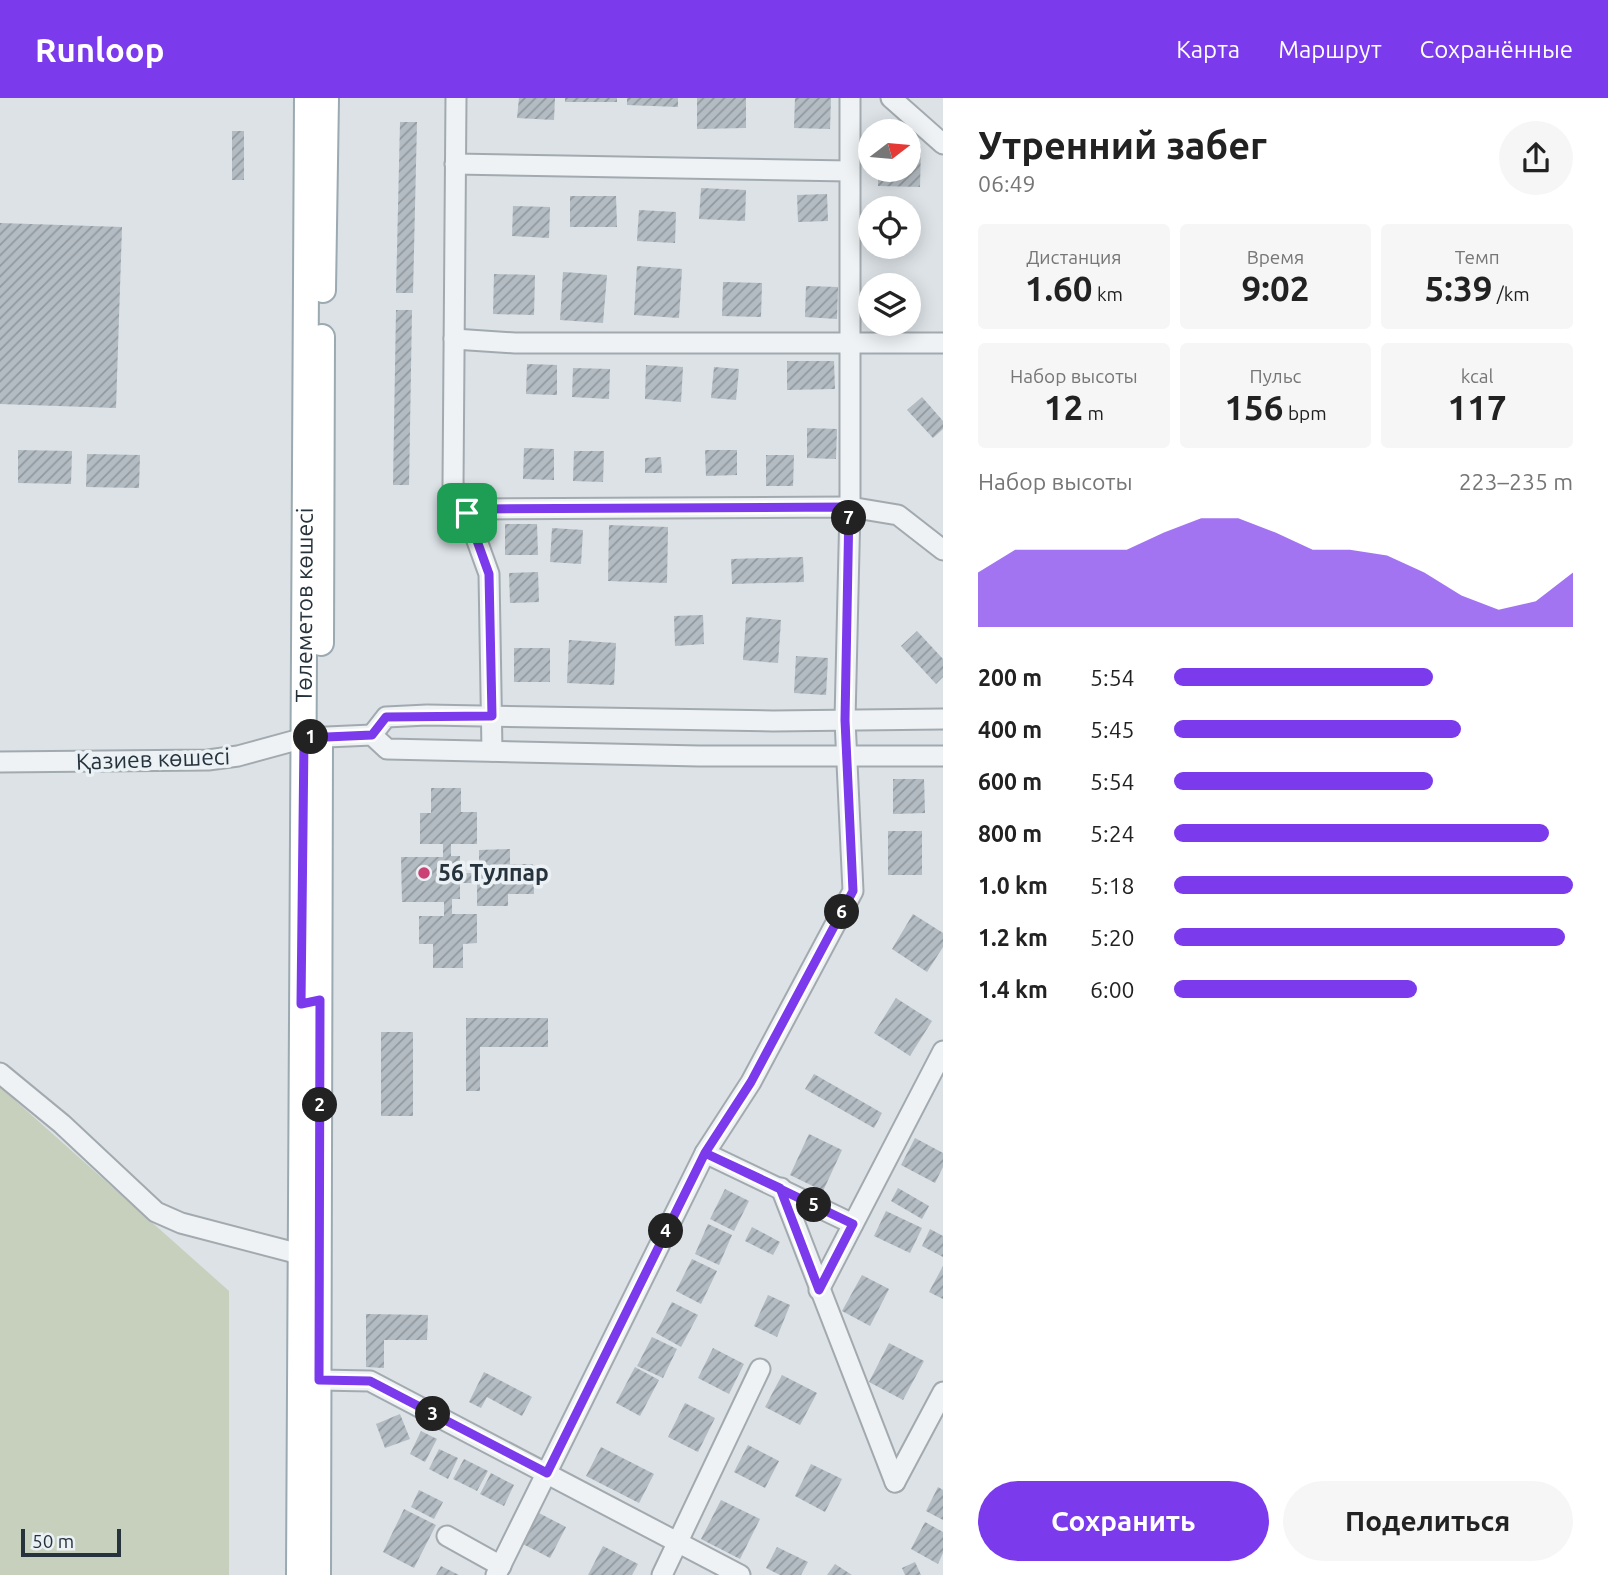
<!DOCTYPE html>
<html lang="ru">
<head>
<meta charset="utf-8">
<style>
	body { margin:0; font-family:Ubuntu,sans-serif; background:#f6f6f6; color:#222; height:100vh; display:flex; flex-direction:column; font-size:26px; white-space:nowrap }
	* { box-sizing:border-box; margin:0 }
	p { font-size:23px; color:#767676 }
	.icon { flex:none; width:38px; height:38px; fill:none; stroke:currentColor; stroke-width:2; stroke-linecap:round; stroke-linejoin:round }
	.map { position:relative; flex:1; overflow:hidden }
	.side { display:flex; flex-direction:column; background:#fff; width:665px }
	.side>* { flex:none }
	.needle { width:46px; rotate:74deg }
	.buttons { position:absolute; left:858px; top:21px; display:grid; gap:14px }
	.buttons a { display:grid; place-items:center; width:63px; height:63px; border-radius:50%; background:#fff; box-shadow:0 4px 18px #0003; font-size:35px }
	.scale { position:absolute; left:21px; bottom:18px; width:100px; box-sizing:border-box; padding-left:7px; border:4px solid #26333c; border-top:0; font-size:19px; line-height:24px; white-space:nowrap; color:#26333c; -webkit-text-stroke:5px #ebf1f4; paint-order:stroke }
	.pin { position:absolute; display:grid; place-items:center; width:60px; height:60px; color:#fff; margin:-30px; border-radius:14px; box-shadow:0 4px 10px #0006 }
	.km { position:absolute; width:35px; height:35px; margin:-18px; border-radius:50%; background:#222; color:#fff; font-size:19px; line-height:35px; text-align:center }
	.round { display:grid; place-items:center; flex:none; width:74px; height:74px; border-radius:37px; background:#f6f6f6 }
	.head { display:flex; align-items:center; justify-content:space-between; height:119px; padding:0 35px }
	h1 { font-size:38px; font-weight:700; line-height:52px }
	.metrics { display:grid; grid-template-columns:repeat(3,1fr); gap:10px; height:119px; padding:7px 35px }
	.metrics div { display:grid; align-content:center; border-radius:7px; background:#f6f6f6; text-align:center }
	.metrics b { font-size:35px; font-weight:700 }
	.metrics small { font-size:19px; font-weight:400 }
	.metrics p { font-size:19px }
	.chart { height:196px; padding:14px 35px }
	.chart p { display:flex; justify-content:space-between }
	.chart svg { width:100%; height:126px; margin-top:7px; fill:#7c3aed; opacity:.7 }
	.button { display:flex; gap:14px; margin-top:auto; padding:14px 35px }
	.button a { flex:1; height:80px; border-radius:42px; background:#7c3aed; color:#fff; font-size:28px; font-weight:700; line-height:80px; text-align:center }
	.button a+a { background:#f6f6f6; color:#222 }
	ul { padding:0 35px; list-style:none; font-size:23px }
	li { display:grid; grid-template-columns:112px 84px 1fr; align-items:center; height:52px }
	li i { height:18px; border-radius:9px; background:#7c3aed }
	header { display:flex; align-items:center; gap:42px; box-sizing:border-box; height:98px; padding:0 35px; background:#7c3aed; color:#fff }
	header strong { font-size:33px }
	nav { display:flex; gap:38px; margin-inline-start:auto; font-size:24px }
	main { display:flex; flex:1; min-height:0 }
	.map>svg:first-child { display:block }
	.park { fill:#c6d0bd }
	.building { fill:url(#building-hatch) }
	.lines { fill:none; stroke-linecap:round; stroke-linejoin:round }
	.minor-casing { stroke:#a2aab0; stroke-width:23 }
	.major-casing { stroke:#9ba9b1; stroke-width:28 }
	.minor { stroke:#eef2f4; stroke-width:19 }
	.major { stroke:#fff; stroke-width:24 }
	.route-casing { stroke:#fff; stroke-width:14 }
	.route { stroke:#7c3aed; stroke-width:9 }
	.poi-dot { fill:#cb4175; stroke:#ebf1f4; stroke-width:2.5 }
	.labels { text-anchor:middle; stroke-width:7; stroke-linejoin:round; paint-order:stroke }
	.street-label { font-size:23px; fill:#26333c; stroke:#ebf1f4 }
	.poi-label { font-size:23px; font-weight:bold; fill:#26333c; stroke:#ebf1f4; text-anchor:start }
</style>
</head>
<body>
<header>
<strong>Runloop</strong>
<nav><a>Карта</a><a>Маршрут</a><a>Сохранённые</a></nav>
</header>
<main>
<div class="map">
<svg width="943" height="1477" viewBox="0 0 943 1477">
	<defs>
		<pattern id="building-hatch" width="6" height="6" patternUnits="userSpaceOnUse" patternTransform="scale(1.75)"><rect width="6" height="6" fill="#b3bcc2"/><path d="M-1 1l2-2M0 6l6-6M5 7l2-2" fill="none" stroke="#91999f"/></pattern>
	</defs>
	<rect width="100%" height="100%" fill="#dce2e6"/>
	<path class="park" d="M0,989L229,1193V1477H0Z"/>
	<g class="building">
		<path d="M519,0H555L554,22L517,20Z"/>
		<rect x="565" y="0" width="52" height="4"/>
		<path d="M627,0H678V9L627,7Z"/>
		<path d="M697,0H746V30L697,31Z"/>
		<path d="M795,0H831L830,31L794,30Z"/>
		<path d="M400,24H417L413,195H396Z"/>
		<rect x="232" y="33" width="12" height="49"/>
		<path d="M908,47L921,48L920,89L878,88V72H908Z"/>
		<path d="M701,90L746,92L745,123L699,121Z"/>
		<path d="M827,96L828,123L798,124L797,97Z"/>
		<path d="M570,98H616L617,129H570Z"/>
		<path d="M513,108L550,109L549,140L512,138Z"/>
		<path d="M639,112L676,114L675,145L637,143Z"/>
		<path d="M0,125L122,129L116,310L0,306Z"/>
		<path d="M637,168L682,171L679,220L634,217Z"/>
		<path d="M563,174L607,177L603,225L560,222Z"/>
		<path d="M494,176L535,177L534,217L493,216Z"/>
		<path d="M723,184L762,185L761,219L722,218Z"/>
		<path d="M806,188L838,189L837,221L805,219Z"/>
		<path d="M396,212H412L409,387H393Z"/>
		<path d="M787,263H834L835,291L787,292Z"/>
		<path d="M527,266L557,267V297L526,296Z"/>
		<path d="M646,267L683,269L681,304L645,301Z"/>
		<path d="M714,269L739,271L736,302L711,300Z"/>
		<path d="M573,270L610,271L609,301L572,299Z"/>
		<path d="M922,299L943,323V331L933,340L907,312Z"/>
		<path d="M807,330L837,331L836,361L807,360Z"/>
		<path d="M524,350L554,351V382L523,381Z"/>
		<path d="M18,352L72,353L71,386L18,385Z"/>
		<path d="M705,352H737V377L706,378Z"/>
		<path d="M574,353H604L603,384L573,383Z"/>
		<path d="M87,356L140,357L139,390L86,389Z"/>
		<path d="M766,357H794L793,388H766Z"/>
		<path d="M661,359L662,375H645V360Z"/>
		<path d="M505,426H537L538,457H505Z"/>
		<path d="M609,427L668,429L667,485L608,483Z"/>
		<path d="M552,430L583,432L581,466L550,464Z"/>
		<path d="M803,459L804,484L732,486L731,461Z"/>
		<path d="M538,474L539,504L510,505L509,475Z"/>
		<path d="M703,517L704,546L675,548L674,518Z"/>
		<path d="M746,519L781,522L778,565L743,562Z"/>
		<path d="M917,533L943,561V579L936,586L901,548Z"/>
		<path d="M569,542L616,545L614,587L567,585Z"/>
		<rect x="514" y="550" width="36" height="34"/>
		<path d="M796,558L828,560L826,597L794,595Z"/>
		<path d="M893,681H924L925,715L893,716Z"/>
		<path d="M431,690H461V714H477V746H451V758H460V775H479V752L510,751V766H533L534,796H508V808H477V785H460V801H452V816H477V845L463,846V870H433V846H419V818H444V804H402L401,759H443V746H420V715H431Z"/>
		<rect x="888" y="733" width="34" height="44"/>
		<path d="M913,816L943,835V849L927,874L892,851Z"/>
		<path d="M896,900L932,923L910,958L874,935Z"/>
		<path d="M466,920H548V949H480V993H466Z"/>
		<rect x="381" y="934" width="32" height="84"/>
		<path d="M814,976L882,1015L874,1030L805,991Z"/>
		<path d="M809,1036L842,1052L823,1093L790,1077Z"/>
		<path d="M915,1040L943,1055V1069L935,1085L901,1067Z"/>
		<path d="M898,1090L929,1108L922,1121L891,1103Z"/>
		<path d="M725,1091L749,1103L734,1133L710,1121Z"/>
		<path d="M886,1113L922,1130L910,1155L874,1138Z"/>
		<path d="M708,1126L732,1137L719,1167L695,1156Z"/>
		<path d="M752,1129L780,1144L773,1157L745,1143Z"/>
		<path d="M930,1131L943,1138V1159L922,1148Z"/>
		<path d="M692,1161L717,1173L701,1206L676,1193Z"/>
		<path d="M943,1168V1201L929,1194Z"/>
		<path d="M862,1177L889,1191L870,1228L842,1213Z"/>
		<path d="M768,1197L790,1207L777,1239L754,1228Z"/>
		<path d="M672,1204L698,1217L681,1249L656,1235Z"/>
		<path d="M366,1216L428,1217L427,1242H384V1270L366,1269Z"/>
		<path d="M652,1239L677,1251L663,1280L637,1268Z"/>
		<path d="M889,1245L924,1263L903,1302L869,1284Z"/>
		<path d="M713,1250L744,1266L729,1296L698,1280Z"/>
		<path d="M635,1269L659,1282L640,1318L616,1305Z"/>
		<path d="M484,1274L532,1299L522,1318L487,1299L481,1310L469,1304Z"/>
		<path d="M782,1277L817,1295L800,1327L765,1309Z"/>
		<path d="M685,1305L715,1320L698,1354L668,1339Z"/>
		<path d="M400,1316L410,1341L385,1350L376,1326Z"/>
		<path d="M421,1333L437,1341L425,1364L410,1356Z"/>
		<path d="M748,1347L779,1363L765,1390L734,1374Z"/>
		<path d="M601,1349L654,1376L639,1405L586,1378Z"/>
		<path d="M439,1351L458,1360L448,1381L429,1371Z"/>
		<path d="M464,1361L488,1373L477,1393L453,1381Z"/>
		<path d="M811,1366L842,1381L825,1414L795,1398Z"/>
		<path d="M491,1375L514,1387L504,1408L480,1396Z"/>
		<path d="M938,1389L943,1392V1422L926,1413Z"/>
		<path d="M419,1392L443,1404L434,1421L411,1409Z"/>
		<path d="M721,1402L760,1421L740,1461L701,1441Z"/>
		<path d="M404,1411L436,1427L414,1470L383,1454Z"/>
		<path d="M535,1413L566,1429L550,1460L519,1444Z"/>
		<path d="M925,1424L943,1434V1455L938,1466L911,1451Z"/>
		<path d="M603,1448L638,1466L632,1477H588Z"/>
		<path d="M777,1449L808,1464L801,1477H780L766,1470Z"/>
		<path d="M915,1464L921,1477H905L902,1470Z"/>
		<path d="M835,1466L852,1477H827Z"/>
		<path d="M441,1468L459,1477H436Z"/>
	</g>
	<g class="lines">
		<g class="minor-casing">
			<g id="minor">
				<path d="M456,0L453,387L467,415"/>
				<path d="M891,0L943,46"/>
				<path d="M455,66L849,73"/>
				<path d="M454,241L515,245H943"/>
				<path d="M372,637L386,619L427,617L773,623L943,621"/>
				<path d="M492,653L489,476L467,415L482,411L850,409L898,417L943,452"/>
				<path d="M0,664L208,662L238,658L304,640L372,637L387,651L699,658H943"/>
				<path d="M0,975L62,1026L156,1114L181,1125L292,1154L300,1160"/>
				<path d="M705,1055L853,1126"/>
				<path d="M781,1090L895,1384"/>
				<path d="M819,1192L943,953"/>
				<path d="M319,1282L370,1283L740,1477"/>
				<path d="M895,1384L943,1294"/>
				<path d="M447,1438L501,1468"/>
				<path d="M496,1477L705,1055L751,984L853,793L845,622L850,409V0"/>
				<path d="M662,1477L760,1271"/>
			</g>
		</g>
		<g class="major-casing">
			<g id="major">
				<path d="M323,192L326,0"/>
				<path d="M321,545L322,239"/>
				<path id="s1" d="M299,1477L307,0"/>
				<path d="M318,1477L320,641"/>
			</g>
		</g>
		<use href="#minor" class="minor"/>
		<use href="#major" class="major"/>
	</g>
	<g class="lines">
		<g class="route-casing">
			<path id="route" d="M467,415L489,476L492,618L386,619L372,637L304,640L301,906L320,902L319,1282L370,1283L547,1375L705,1055L780,1090L819,1192L853,1126L705,1055L751,984L853,793L845,622L849,409L482,411L467,415"/>
		</g>
		<use href="#route" class="route"/>
	</g>
	<circle class="poi-dot" cx="424" cy="775" r="7"/>
	<g class="labels">
		<g class="street-label">
			<text dy="8" stroke="none"><textPath href="#s1" startOffset="970">Төлеметов көшесі</textPath></text>
			<text transform="translate(153 661) rotate(-2)" y="8">Қазиев көшесі</text>
		</g>
		<g class="poi-label">
			<text x="438" y="783">56 Тулпар</text>
		</g>
	</g>
</svg>
<div class="buttons">
<a><svg class="needle" viewBox="-14 -14 28 28"><path d="M0-13l5 13h-10z" fill="#e53935"/><path d="M0 13l5-13h-10z" fill="#767676"/></svg></a>
<a><svg class="icon" aria-label="locate" viewBox="0 0 24 24"><circle cx="12" cy="12" r="6"/><path d="M12 2v4M12 18v4M2 12h4M18 12h4"/></svg></a>
<a><svg class="icon" aria-label="layers" viewBox="0 0 24 24"><path d="M12 4l9 5-9 5-9-5zM3 14l9 5 9-5"/></svg></a>
</div>
<div class="scale">50 m</div>
<div class="pin" style="left:467px;top:415px;background:#1e9e55"><svg class="icon" aria-label="arrive" viewBox="0 0 24 24"><path d="M6 21V4h12l-3 4 3 4H6"/></svg></div>
<b class="km" style="left:311px;top:639px">1</b>
<b class="km" style="left:320px;top:1007px">2</b>
<b class="km" style="left:433px;top:1316px">3</b>
<b class="km" style="left:666px;top:1133px">4</b>
<b class="km" style="left:814px;top:1107px">5</b>
<b class="km" style="left:842px;top:814px">6</b>
<b class="km" style="left:849px;top:420px">7</b>
</div>
<section class="side">
<div class="head"><div><h1>Утренний забег</h1><p>06:49</p></div><a class="round"><svg class="icon" aria-label="share" viewBox="0 0 24 24"><path d="M12 15V3M7 8l5-5 5 5M5 13v7h14v-7"/></svg></a></div>
<div class="metrics">
<div><p>Дистанция</p><b>1.60<small> km</small></b></div>
<div><p>Время</p><b>9:02</b></div>
<div><p>Темп</p><b>5:39<small> /km</small></b></div>
</div>
<div class="metrics">
<div><p>Набор высоты</p><b>12<small> m</small></b></div>
<div><p>Пульс</p><b>156<small> bpm</small></b></div>
<div><p>kcal</p><b>117</b></div>
</div>
<div class="chart"><p><span>Набор высоты</span>223–235 m</p>
<svg viewBox="0 0 160 44" preserveAspectRatio="none"><path d="M0 44V25L10 17L20 17L30 17L40 17L50 11L60 6L70 6L80 11L90 17L100 17L110 19L120 25L130 33L140 38L150 35L160 25V44z"/></svg>
</div>
<ul>
<li><b>200 m</b>5:54<i style="width:65%"></i></li>
<li><b>400 m</b>5:45<i style="width:72%"></i></li>
<li><b>600 m</b>5:54<i style="width:65%"></i></li>
<li><b>800 m</b>5:24<i style="width:94%"></i></li>
<li><b>1.0 km</b>5:18<i style="width:100%"></i></li>
<li><b>1.2 km</b>5:20<i style="width:98%"></i></li>
<li><b>1.4 km</b>6:00<i style="width:61%"></i></li>
</ul>
<div class="button"><a>Сохранить</a><a>Поделиться</a></div>
</section>
</main>
</body>
</html>
